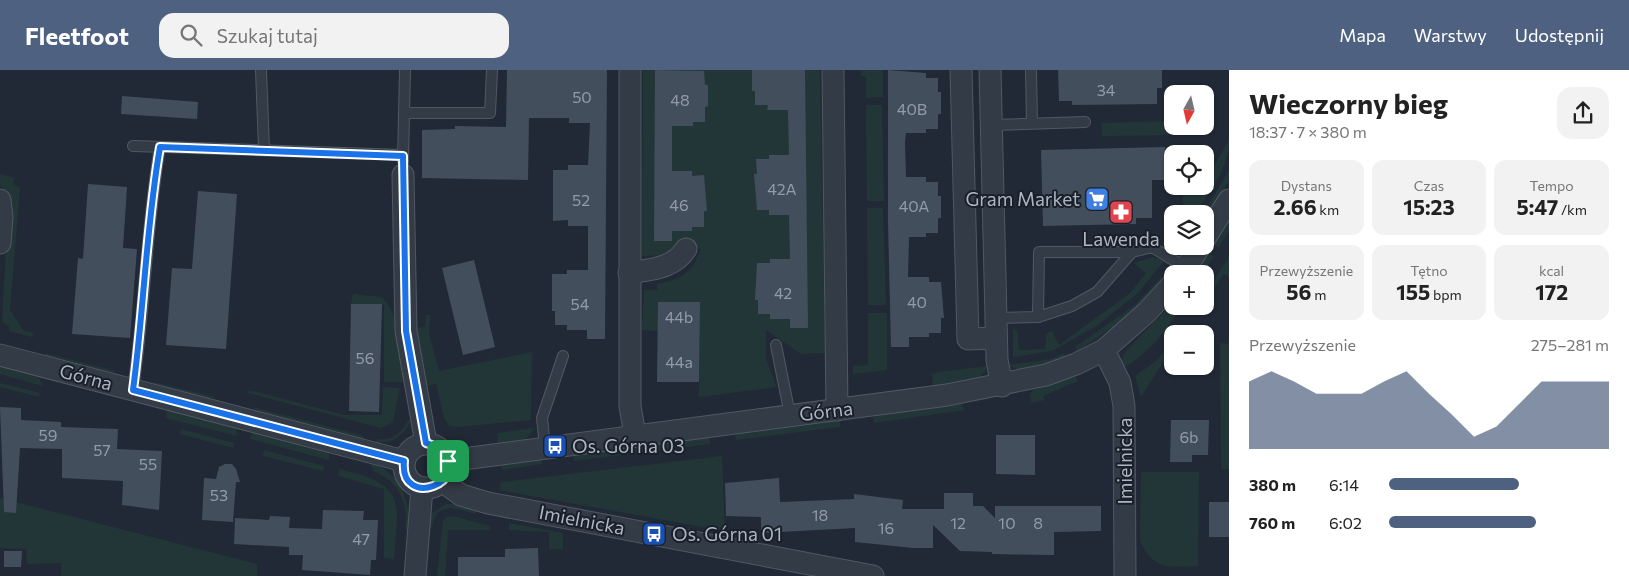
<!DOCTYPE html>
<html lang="pl">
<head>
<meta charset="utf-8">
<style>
	body { margin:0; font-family:Commissioner,sans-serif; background:#f2f2f2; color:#222; height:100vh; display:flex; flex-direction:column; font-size:19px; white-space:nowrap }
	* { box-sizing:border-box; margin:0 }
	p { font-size:16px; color:#767676 }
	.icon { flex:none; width:28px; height:28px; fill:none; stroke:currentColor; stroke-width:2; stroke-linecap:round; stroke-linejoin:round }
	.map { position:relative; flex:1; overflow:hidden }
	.panel { display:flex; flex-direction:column; background:#fff; width:400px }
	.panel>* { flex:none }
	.needle { width:32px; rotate:188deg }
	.controls { position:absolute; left:1164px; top:15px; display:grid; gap:10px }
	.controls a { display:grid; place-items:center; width:50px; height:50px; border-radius:10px; background:#fff; box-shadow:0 1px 4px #0004; font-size:25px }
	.pin { position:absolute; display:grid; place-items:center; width:42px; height:42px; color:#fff; margin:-21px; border-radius:10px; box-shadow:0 2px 8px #0006 }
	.round { display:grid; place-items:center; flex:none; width:52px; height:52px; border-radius:15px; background:#f2f2f2 }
	.overview { display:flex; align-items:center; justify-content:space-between; height:85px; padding:0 20px }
	h1 { font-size:28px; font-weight:700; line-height:38px }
	.metrics { display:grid; grid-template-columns:repeat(3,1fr); gap:8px; height:85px; padding:5px 20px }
	.metrics div { display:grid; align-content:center; border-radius:12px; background:#f2f2f2; text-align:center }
	.metrics b { font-size:21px; font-weight:700 }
	.metrics small { font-size:14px; font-weight:400 }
	.metrics p { font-size:14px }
	.chart { height:140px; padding:10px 20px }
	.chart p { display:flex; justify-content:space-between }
	.chart svg { width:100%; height:90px; margin-top:5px; fill:#4e6180; opacity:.7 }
	ul { padding:0 20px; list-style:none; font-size:16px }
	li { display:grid; grid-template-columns:80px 60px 1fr; align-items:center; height:38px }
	li i { height:12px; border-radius:6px; background:#4e6180 }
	header { display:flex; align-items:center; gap:30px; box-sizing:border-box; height:70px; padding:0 25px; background:#4e6180; color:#fff }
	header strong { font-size:24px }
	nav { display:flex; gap:28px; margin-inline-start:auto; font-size:18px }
	.search { width:350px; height:45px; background:#f2f2f2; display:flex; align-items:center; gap:12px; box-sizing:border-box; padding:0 18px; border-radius:15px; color:#767676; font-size:19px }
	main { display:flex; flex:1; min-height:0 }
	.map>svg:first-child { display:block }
	.green { fill:#233637 }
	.building { fill:#434e5d }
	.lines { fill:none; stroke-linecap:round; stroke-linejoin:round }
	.lane-casing { stroke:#515864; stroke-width:12 }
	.street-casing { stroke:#515864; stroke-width:23 }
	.lane { stroke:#333b46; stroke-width:10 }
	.street { stroke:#333b46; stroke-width:21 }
	.route-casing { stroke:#fff; stroke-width:10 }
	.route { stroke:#1a73e8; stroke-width:6 }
	.labels { text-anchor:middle; stroke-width:4; stroke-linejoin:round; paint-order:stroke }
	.number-label { font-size:16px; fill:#929baa }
	.poi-label { font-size:19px; fill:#adb5c3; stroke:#19202a; text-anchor:start }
	.street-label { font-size:19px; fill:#adb5c3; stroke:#19202a }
</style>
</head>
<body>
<header>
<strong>Fleetfoot</strong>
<div class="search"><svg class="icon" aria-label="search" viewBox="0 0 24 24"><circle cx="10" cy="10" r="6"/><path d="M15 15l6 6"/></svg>Szukaj tutaj</div>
<nav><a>Mapa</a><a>Warstwy</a><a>Udostępnij</a></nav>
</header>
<main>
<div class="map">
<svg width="1229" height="506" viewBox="0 0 1229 506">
	<rect width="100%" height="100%" fill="#202935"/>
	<g class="green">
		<path d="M643,0H820L825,283L801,284L766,260V289L777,317L699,327L700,232H658V261L642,260L644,220H657V214C684,208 691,204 701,179L678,174L668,185L642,186Z"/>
		<path d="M860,0H883V27L866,28V7L861,6Z"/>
		<path d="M866,35H882L884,131H867Z"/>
		<path d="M1172,51V56H1179V65L1102,66L1101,53Z"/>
		<path d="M1229,70C1229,98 1210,121 1195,144H1184L1182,116H1205V107L1207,108Z"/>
		<path d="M1229,100V111L1205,149L1203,144Z"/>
		<path d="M0,104L14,108L13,114L20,118L10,240L24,261L34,263L32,267L9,261V256L2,252L9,122L0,116Z"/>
		<path d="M867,138H883L886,235H868Z"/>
		<path d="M1229,152V161L1219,177L1215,176L1214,171L1223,155Z"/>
		<path d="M1210,183L1214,186L1203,204H1193L1205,185Z"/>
		<path d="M1153,187L1164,191L1138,223L1098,255L1052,281L1013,287V257L1018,263L1019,280L1045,279L1046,264L1052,261L1059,275L1130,223L1146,203L1134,193Z"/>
		<path d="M1229,187V207L1224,204L1205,231V224Z"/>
		<path d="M1167,201C1161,228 1100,266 1077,281L1075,277L1135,235Z"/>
		<path d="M353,224L381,227C401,242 401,289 404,312H384V235L351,234Z"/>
		<path d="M1174,236L1179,239C1163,266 1150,280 1124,298C1120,291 1122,287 1126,281L1169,237Z"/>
		<path d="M868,243H887V300L853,304V296L868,295Z"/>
		<path d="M426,245H430L429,263L439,301L532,282L531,350L458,357L449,356L444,348L436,314L424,316L416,258L425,257Z"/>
		<path d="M1229,270V399H1221L1220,273L1228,274Z"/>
		<path d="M1172,272V278L1141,327L1135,306L1156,291Z"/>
		<path d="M45,283L116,301L109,303L47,289Z"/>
		<path d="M1064,283L1065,286L1023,302L1008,295L1051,289Z"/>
		<path d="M988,296C980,315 952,314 933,318L932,303Z"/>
		<path d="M0,297L39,308L43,316L0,304Z"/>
		<path d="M1075,307L1078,311L1043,326L1045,330L1031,333L1030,324L1033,320Z"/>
		<path d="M153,312L216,327C202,332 166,321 153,312Z"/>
		<path d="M0,313L40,323L39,327L0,317Z"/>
		<path d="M383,317L400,318L393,352L381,358L248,323L249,320L344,345H382Z"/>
		<path d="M961,334L965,340L874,353L873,348L876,344Z"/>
		<path d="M253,337L364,366L362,370L260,343Z"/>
		<path d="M170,339L235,355L237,366L165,348L167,341Z"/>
		<path d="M412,345C409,363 394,373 376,373L377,369C396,372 403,359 412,345Z"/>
		<path d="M840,350V357L736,370L735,366L737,363Z"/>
		<path d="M535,358L526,369L498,374L497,363Z"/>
		<path d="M181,359L234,373L233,378L180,364Z"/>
		<path d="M256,362L329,381V390L250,369L252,364Z"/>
		<path d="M710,367V374L574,391L573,384Z"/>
		<path d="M264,380L324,396L323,401L263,386Z"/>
		<path d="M722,386L725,461L499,420L501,412Z"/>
		<path d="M542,388V394L502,400L501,393Z"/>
		<path d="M371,393C399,401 412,432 408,459H405C409,433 398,410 373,401Z"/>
		<path d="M339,399C405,415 399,427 394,489L384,488V419L338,406Z"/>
		<path d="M1141,402H1199L1198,496C1170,497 1154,501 1140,471Z"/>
		<path d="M0,428L257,494V506H61V493L27,494L26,479L0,478Z"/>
		<path d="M446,434H454L476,440L475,444C463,441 445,432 436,445C433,450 433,456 430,461H427L432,443Z"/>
		<path d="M453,446L490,456V460H448L445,506H437L443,451L446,447Z"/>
		<path d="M509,453L563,463V479H549V462L509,460Z"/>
	</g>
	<g class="building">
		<path d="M507,0H607L605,269H587V260H567V255H555V241H552V204H567V200H588V156H568V150L553,151V100H568V95H588L590,53H569V48H529L528,110L422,108V60L455,59V56L506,57Z"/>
		<path d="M655,0L704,1L705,15H708V36L705,37V52H693V56H672V101H692V106L704,105L707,141H704V157H692V161H672V171H654Z"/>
		<path d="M752,0H805L808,258H790V249H770V244H758V230H755L757,193H770V189H790L789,145H769V140H757L754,104H757L756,89H769V85H789L788,40H767L768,35H755V21H752Z"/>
		<path d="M888,0L926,3V8H938V22H941V44H938V59H926V63H906L905,73L906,107H926V112H938V126H941V148H938V163H926V167H909L908,207H929V212H941L944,248H941V263H929V267H909V277H891L888,152Z"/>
		<path d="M1058,0H1162V18H1157V34L1072,35V31H1059Z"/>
		<path d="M122,26L198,32L197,49L121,44Z"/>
		<path d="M1165,77L1166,110H1152V148H1136V154L1043,156L1041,80Z"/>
		<path d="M88,114L127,117L123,178L137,179L130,268L72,264L78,188L83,189Z"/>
		<path d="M198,121L237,124L226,279L166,275L172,198L192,199Z"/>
		<path d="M474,190L495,277L463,285L442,198Z"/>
		<path d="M658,232H700L699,312H657Z"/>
		<path d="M351,234H382L379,342L349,341Z"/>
		<path d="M0,337L21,338V350L61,352V357L118,359L117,379L162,381L159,440L122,435L123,411L62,408V379L20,378L16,443L4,442Z"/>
		<path d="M1171,350H1209L1208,385H1192V392H1170Z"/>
		<path d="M996,365H1035V405L996,404Z"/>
		<path d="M225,394H232L236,399L240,412H236L233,452L202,450L204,408L216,409L219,397Z"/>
		<path d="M779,408L780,432L854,429V424L903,430L902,439H944V423H973V436H983L995,448V436H1101V461L1054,462V485L992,484V482L960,481L933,455V478H913L855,472V458L761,463V447L726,446L725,413Z"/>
		<rect x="1209" y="432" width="20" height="35"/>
		<path d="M323,440L364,441L363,450H378L376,490H371L370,505L302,500L303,485H289V477L234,474L235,448L269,450L270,446L290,447L289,458L322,459Z"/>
		<path d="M538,478L539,506H458V487H505V479Z"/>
		<path d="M4,481H22L21,497H4Z"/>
	</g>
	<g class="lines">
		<g class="lane-casing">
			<g id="lane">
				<path d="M261,0L264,79"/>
				<path d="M1031,0L1032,53"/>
				<path d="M404,43H490L492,0"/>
				<path d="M992,55L1085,52"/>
				<path d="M133,76L403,85"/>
				<path d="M403,91L405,0"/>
				<path d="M1038,247L1072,236L1097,222L1132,182"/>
				<path d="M997,248L1038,247L1039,182H1132L1152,177L1186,198"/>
				<path d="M776,275L790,345"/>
				<path d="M133,319C145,239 146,157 160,77"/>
				<path d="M545,377L542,348L563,286"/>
			</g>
		</g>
		<g class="street-casing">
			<g id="street">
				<path d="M630,0V336L635,365"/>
				<path d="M833,0L837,340"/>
				<path d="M961,0L968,269L996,268"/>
				<path d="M990,0L997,290L1002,316"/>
				<path d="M403,105L406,261L426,373"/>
				<path d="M0,130L2,147L0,173"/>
				<path d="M1205,168L1229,130"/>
				<path d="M629,203C651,199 673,199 686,179"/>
				<path d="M1182,204L1200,176"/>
				<path d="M1104,280L1120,313L1124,336L1125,506"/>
				<path d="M0,285L404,391"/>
				<circle cx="426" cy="396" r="22"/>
				<path d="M448,391L947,325L1046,305L1076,294L1104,280L1147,242L1172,215"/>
				<path d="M442,411L461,425L488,433L873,506"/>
				<path d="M415,506L422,418"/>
			</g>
		</g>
		<use href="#lane" class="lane"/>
		<use href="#street" class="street"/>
	</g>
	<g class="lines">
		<g class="route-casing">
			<path id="route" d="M160,77L403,86L406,261L426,373L440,378C475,412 399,441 404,391L133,320C144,239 146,157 160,77Z"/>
		</g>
		<use href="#route" class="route"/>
	</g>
	<defs>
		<g id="supermarket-square" transform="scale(1.25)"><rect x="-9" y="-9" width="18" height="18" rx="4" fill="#3f7fe0" stroke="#19202a"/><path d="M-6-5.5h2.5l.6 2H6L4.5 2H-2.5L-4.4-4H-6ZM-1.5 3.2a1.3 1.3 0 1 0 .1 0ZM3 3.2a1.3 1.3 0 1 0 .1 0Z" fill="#fff"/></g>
		<g id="pharmacy-square" transform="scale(1.25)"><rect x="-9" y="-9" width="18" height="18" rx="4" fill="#e0444e" stroke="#19202a"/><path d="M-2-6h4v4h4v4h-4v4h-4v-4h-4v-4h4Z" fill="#fff"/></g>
		<g id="bus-square" transform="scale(1.25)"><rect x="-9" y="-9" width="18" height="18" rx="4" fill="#1a4fb4" stroke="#19202a"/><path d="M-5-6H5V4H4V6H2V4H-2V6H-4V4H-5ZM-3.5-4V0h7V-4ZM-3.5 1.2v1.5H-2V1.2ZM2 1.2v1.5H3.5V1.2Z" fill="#fff"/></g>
	</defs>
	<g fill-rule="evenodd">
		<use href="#supermarket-square" x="1097" y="129"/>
		<use href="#pharmacy-square" x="1121" y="142"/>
		<use href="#bus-square" x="555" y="376"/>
		<use href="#bus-square" x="654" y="464"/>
	</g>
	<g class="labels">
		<g class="number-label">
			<text x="1106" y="26">34</text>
			<text x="582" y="33">50</text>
			<text x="680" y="36">48</text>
			<text x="912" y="45">40B</text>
			<text x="782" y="125">42A</text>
			<text x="581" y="136">52</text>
			<text x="679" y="141">46</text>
			<text x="914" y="142">40A</text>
			<text x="783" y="229">42</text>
			<text x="917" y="238">40</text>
			<text x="580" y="240">54</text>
			<text x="679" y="253">44b</text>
			<text x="365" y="294">56</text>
			<text x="679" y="298">44a</text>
			<text x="48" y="371">59</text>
			<text x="1189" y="373">6b</text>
			<text x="102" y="386">57</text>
			<text x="148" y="400">55</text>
			<text x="219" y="431">53</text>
			<text x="820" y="451">18</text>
			<text x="958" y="459">12</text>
			<text x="1007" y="459">10</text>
			<text x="1038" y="459">8</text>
			<text x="886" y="464">16</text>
			<text x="361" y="475">47</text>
		</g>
		<g class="poi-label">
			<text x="1080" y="136" text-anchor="end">Gram Market</text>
			<text x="1121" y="176" text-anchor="middle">Lawenda</text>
			<text x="572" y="383">Os. Górna 03</text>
			<text x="672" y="471">Os. Górna 01</text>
		</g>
		<g class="street-label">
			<text transform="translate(86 307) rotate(15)" y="7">Górna</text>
			<text transform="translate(826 341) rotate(-7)" y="7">Górna</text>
			<text transform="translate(1125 391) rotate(-90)" y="7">Imielnicka</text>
			<text transform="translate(582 450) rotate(11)" y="7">Imielnicka</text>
		</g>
	</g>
</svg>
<div class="controls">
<a><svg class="needle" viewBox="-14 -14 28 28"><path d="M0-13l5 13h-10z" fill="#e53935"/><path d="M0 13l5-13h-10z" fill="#767676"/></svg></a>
<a><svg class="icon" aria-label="locate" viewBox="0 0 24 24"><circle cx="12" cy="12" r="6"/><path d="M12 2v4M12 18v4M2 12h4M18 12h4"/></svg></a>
<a><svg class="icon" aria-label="layers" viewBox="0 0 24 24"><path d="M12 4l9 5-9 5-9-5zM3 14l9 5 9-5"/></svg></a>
<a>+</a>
<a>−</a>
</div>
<div class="pin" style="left:448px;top:391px;background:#1e9e55"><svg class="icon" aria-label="arrive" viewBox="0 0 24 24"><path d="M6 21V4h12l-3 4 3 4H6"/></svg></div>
</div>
<section class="panel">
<div class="overview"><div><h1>Wieczorny bieg</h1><p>18:37 · 7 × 380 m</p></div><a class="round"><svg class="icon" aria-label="share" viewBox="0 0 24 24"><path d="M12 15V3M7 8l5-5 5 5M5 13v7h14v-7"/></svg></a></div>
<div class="metrics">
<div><p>Dystans</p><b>2.66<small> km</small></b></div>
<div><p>Czas</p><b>15:23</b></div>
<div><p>Tempo</p><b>5:47<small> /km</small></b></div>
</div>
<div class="metrics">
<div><p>Przewyższenie</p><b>56<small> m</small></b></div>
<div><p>Tętno</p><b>155<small> bpm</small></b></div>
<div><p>kcal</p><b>172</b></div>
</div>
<div class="chart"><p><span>Przewyższenie</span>275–281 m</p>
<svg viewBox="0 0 160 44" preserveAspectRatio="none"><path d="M0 44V11L10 6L20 11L30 17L40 17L50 17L60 11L70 6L80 17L90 27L100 38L110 33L120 22L130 11L140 11L150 11L160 11V44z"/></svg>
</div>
<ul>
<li><b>380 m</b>6:14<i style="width:59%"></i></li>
<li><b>760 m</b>6:02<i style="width:67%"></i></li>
</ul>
</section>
</main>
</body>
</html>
